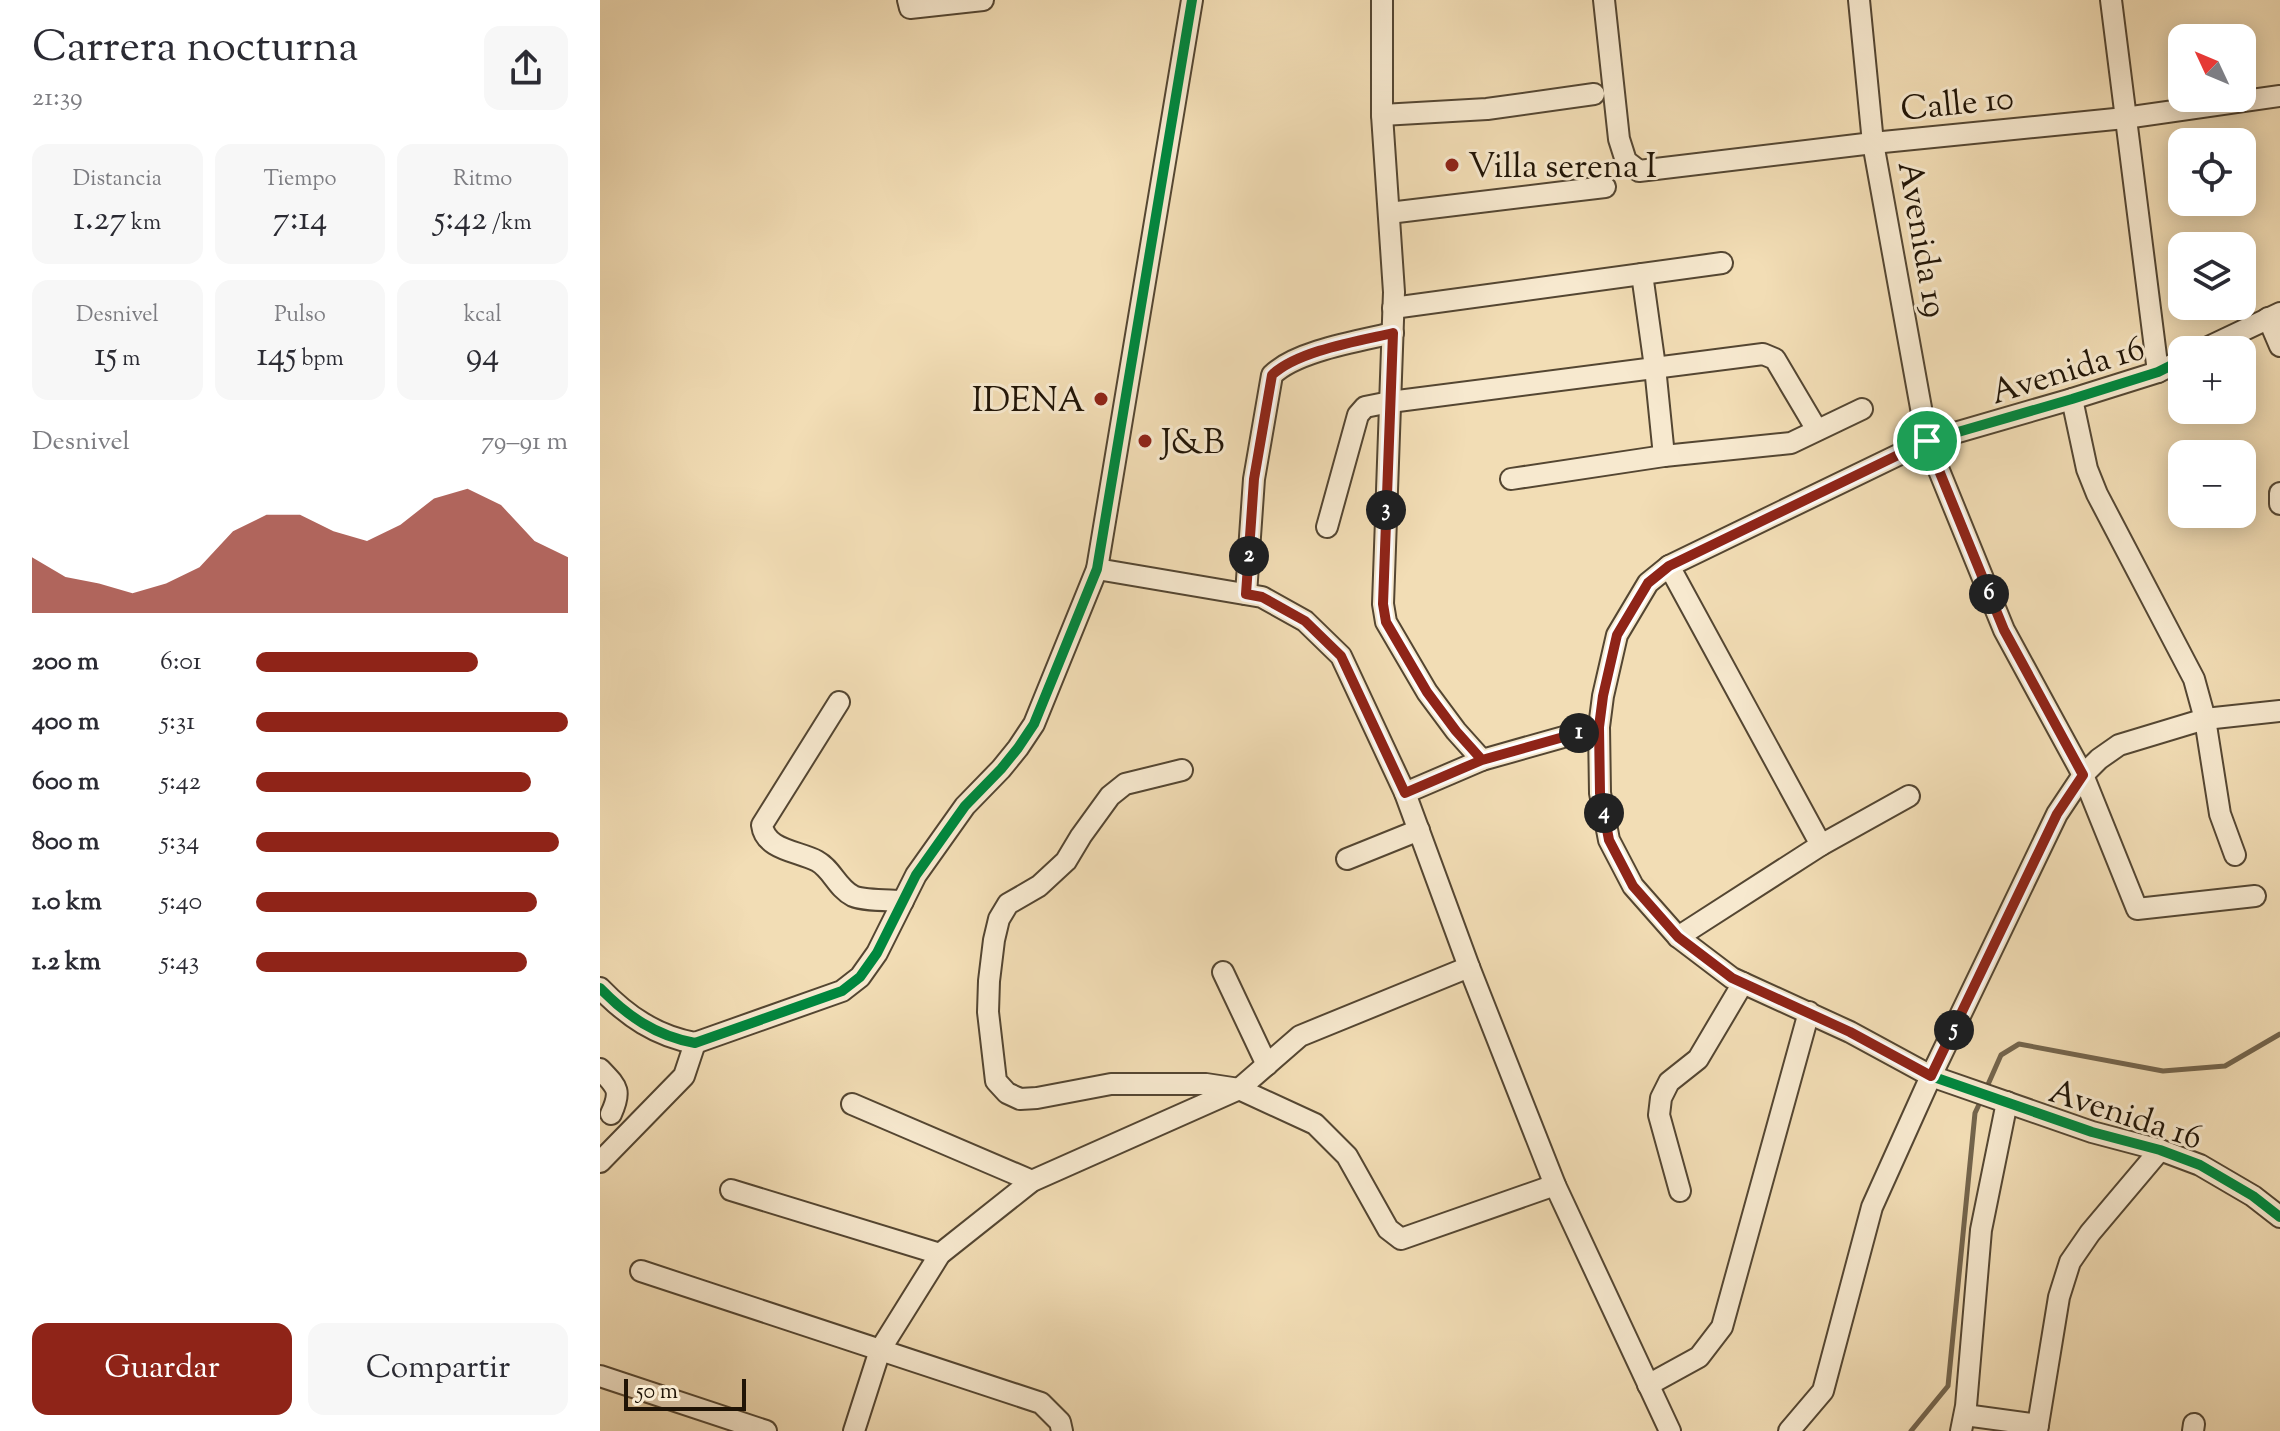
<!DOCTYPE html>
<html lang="es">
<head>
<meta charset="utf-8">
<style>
	body { margin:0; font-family:"Sorts Mill Goudy",serif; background:#f7f7f7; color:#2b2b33; height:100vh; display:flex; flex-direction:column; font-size:30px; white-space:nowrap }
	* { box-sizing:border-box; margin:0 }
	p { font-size:26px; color:#7c7c81 }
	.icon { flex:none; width:44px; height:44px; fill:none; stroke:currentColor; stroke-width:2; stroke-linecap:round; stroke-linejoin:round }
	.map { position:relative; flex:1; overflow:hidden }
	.drawer { display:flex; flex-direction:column; background:#fff; width:600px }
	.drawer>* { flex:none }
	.needle { width:52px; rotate:314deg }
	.tools { position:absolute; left:1568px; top:24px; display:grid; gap:16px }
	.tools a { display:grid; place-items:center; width:88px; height:88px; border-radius:16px; background:#fff; box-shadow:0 4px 20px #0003; font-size:40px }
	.scale { position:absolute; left:24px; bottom:20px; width:122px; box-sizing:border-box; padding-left:8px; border:4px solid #201406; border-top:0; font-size:22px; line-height:28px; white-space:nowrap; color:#201406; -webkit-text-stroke:6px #f7e9cf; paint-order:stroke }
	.pin { position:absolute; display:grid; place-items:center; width:68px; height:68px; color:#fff; margin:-34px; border:4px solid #fff; border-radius:50%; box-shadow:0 2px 8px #0007 }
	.km { position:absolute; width:40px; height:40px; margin:-20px; border-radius:50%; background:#222; color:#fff; font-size:22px; line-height:40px; text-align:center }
	.round { display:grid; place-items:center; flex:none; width:84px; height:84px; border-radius:16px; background:#f7f7f7 }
	.overview { display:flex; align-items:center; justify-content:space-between; height:136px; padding:0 32px }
	h1 { font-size:44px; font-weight:600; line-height:60px }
	.figures { display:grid; grid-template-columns:repeat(3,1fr); gap:12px; height:136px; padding:8px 32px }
	.figures div { display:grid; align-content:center; border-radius:16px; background:#f7f7f7; text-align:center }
	.figures b { font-size:34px; font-weight:600 }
	.figures small { font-size:22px; font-weight:400 }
	.figures p { font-size:22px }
	.chart { height:224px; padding:16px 32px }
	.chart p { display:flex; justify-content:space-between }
	.chart svg { width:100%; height:144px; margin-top:8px; fill:#8f2418; opacity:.7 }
	.primary-button { display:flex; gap:16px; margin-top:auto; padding:16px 32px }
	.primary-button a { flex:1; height:92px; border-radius:16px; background:#8f2418; color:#fff; font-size:32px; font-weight:600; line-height:92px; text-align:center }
	.primary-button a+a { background:#f7f7f7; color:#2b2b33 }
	ul { padding:0 32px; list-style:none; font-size:26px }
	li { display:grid; grid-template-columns:128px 96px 1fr; align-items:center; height:60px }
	li i { height:20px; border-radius:10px; background:#8f2418 }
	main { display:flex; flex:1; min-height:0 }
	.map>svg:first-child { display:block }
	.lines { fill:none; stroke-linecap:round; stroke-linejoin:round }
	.stream { stroke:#73644c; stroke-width:5 }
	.minor-casing { stroke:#544632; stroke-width:24 }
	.minor { stroke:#f7e9cf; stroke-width:20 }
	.cycleway-casing { stroke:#f7e9cf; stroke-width:15 }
	.cycleway { stroke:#00873e; stroke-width:10 }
	.route-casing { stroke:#fff; stroke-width:16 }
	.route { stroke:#8f2418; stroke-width:10 }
	.poi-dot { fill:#8f2418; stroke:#f7e9cf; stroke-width:3 }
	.labels { text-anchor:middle; stroke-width:6; stroke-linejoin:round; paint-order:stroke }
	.street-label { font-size:34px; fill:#201406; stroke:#f7e9cf }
	.poi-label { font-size:34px; fill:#201406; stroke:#f7e9cf; text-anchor:start }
</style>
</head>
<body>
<main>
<section class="drawer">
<div class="overview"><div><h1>Carrera nocturna</h1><p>21:39</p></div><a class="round"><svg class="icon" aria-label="share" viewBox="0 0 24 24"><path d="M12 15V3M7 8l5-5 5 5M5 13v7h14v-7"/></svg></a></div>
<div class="figures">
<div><p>Distancia</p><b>1.27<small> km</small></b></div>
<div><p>Tiempo</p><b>7:14</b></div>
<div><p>Ritmo</p><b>5:42<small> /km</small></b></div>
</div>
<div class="figures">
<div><p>Desnivel</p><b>15<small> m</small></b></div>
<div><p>Pulso</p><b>145<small> bpm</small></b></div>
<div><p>kcal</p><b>94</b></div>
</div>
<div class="chart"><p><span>Desnivel</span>79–91 m</p>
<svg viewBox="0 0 160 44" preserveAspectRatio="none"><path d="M0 44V27L10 33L20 35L30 38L40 35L50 30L60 19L70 14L80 14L90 19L100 22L110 17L120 9L130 6L140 11L150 22L160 27V44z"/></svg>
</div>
<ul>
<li><b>200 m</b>6:01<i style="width:71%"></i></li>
<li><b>400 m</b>5:31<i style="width:100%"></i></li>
<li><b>600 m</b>5:42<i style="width:88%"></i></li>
<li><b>800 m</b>5:34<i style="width:97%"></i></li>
<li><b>1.0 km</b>5:40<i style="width:90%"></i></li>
<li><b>1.2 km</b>5:43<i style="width:87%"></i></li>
</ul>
<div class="primary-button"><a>Guardar</a><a>Compartir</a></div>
</section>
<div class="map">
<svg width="1680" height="1431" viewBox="0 0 1680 1431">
	<rect width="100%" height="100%" fill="#f2ddb5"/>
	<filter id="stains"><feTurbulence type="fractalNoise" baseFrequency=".0025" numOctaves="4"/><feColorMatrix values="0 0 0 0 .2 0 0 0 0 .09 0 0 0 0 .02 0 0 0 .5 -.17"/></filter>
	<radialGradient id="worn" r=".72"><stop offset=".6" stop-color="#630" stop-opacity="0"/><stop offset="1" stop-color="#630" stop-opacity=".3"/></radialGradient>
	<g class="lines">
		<g class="stream">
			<path d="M1386,1089L1401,1055L1419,1044L1563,1071L1625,1066L1680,1034"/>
			<path d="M1311,1431L1348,1386L1375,1113L1382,1098"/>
		</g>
		<g class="minor-casing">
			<g id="minor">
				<path d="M308,0L310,8L383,0"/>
				<path d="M782,0V115L794,292L783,604L786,622L827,692L856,731L882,760L999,727"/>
				<path d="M1004,0L1019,139L1026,161L1039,171L1273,143L1525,118L1680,96"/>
				<path d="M1259,0L1273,143L1327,441L1404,630L1483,775L1499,759L1519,745L1605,719L1680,711"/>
				<path d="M1511,0L1558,372"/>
				<path d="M782,115L887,109L994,94"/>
				<path d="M789,213L1005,187"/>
				<path d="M1042,274L1055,367L1064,456"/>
				<path d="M793,308L1122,263"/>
				<path d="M1668,318L1680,346"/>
				<path d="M1602,350L1680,313"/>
				<path d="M1582,360L1558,372L1472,399L1327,441L1069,566L1048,583L1017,635L1003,696L999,727L1000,793L1009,840L1033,886L1078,937L1132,978L1250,1032L1331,1076L1492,1132L1560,1150L1600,1165L1653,1196L1680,1217"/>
				<path d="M1472,399L1487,469L1497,494L1594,679L1605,719L1620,814L1635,855"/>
				<path d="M911,479L1064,456L1191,443L1262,409"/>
				<path d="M1680,493V504"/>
				<path d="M727,527L758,415L765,407L790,402L1163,354L1175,359L1217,430"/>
				<path d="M1069,566L1221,845L1078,937"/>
				<path d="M497,569L662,597L705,621L741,656L805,793L869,967L955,1185L1070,1431"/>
				<path d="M646,594L654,479L672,375C696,351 759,341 793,333"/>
				<path d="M239,702L162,825C165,850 198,851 217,861C232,869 237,888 253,896C264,901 290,900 303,901"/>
				<path d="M582,770L525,784L510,796L481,836L466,861L439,886L408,904L399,919L394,940L389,981L388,1012L396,1081L407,1093L420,1099L437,1098L511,1084H606L639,1089L715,1124L747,1156L788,1229L801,1239L955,1185"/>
				<path d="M1483,775L1537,909L1655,896"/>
				<path d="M805,793L882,760"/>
				<path d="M1221,845L1309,796"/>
				<path d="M747,859L819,830"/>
				<path d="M623,972L667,1065"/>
				<path d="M0,988C27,1016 56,1036 95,1043L242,991L260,977L277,953L316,875L365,806L401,769L418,748L434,724L497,569L592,0"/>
				<path d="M0,1069C17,1087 22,1090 11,1114"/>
				<path d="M252,1104L432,1181"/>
				<path d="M0,1162L84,1076L95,1043"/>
				<path d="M131,1190L340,1254"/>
				<path d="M1080,1191L1059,1115L1061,1098L1069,1082L1098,1059L1143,983"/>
				<path d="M41,1271L441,1403L460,1422L462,1431"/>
				<path d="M0,1376L166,1431"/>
				<path d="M1048,1385L1099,1357L1122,1327L1209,1012"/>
				<path d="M1365,1415L1438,1425"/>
				<path d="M254,1431L280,1350L340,1254L432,1181L639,1089L700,1036L869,967"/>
				<path d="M1189,1431L1223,1391L1272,1207L1331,1076L1457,814L1483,775"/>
				<path d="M1361,1431L1366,1406L1381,1230L1407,1102"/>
				<path d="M1437,1431L1459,1297L1470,1262L1490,1233L1560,1150"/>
				<path d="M1593,1431L1594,1424"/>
			</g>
		</g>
		<use href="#minor" class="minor"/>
		<g class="cycleway-casing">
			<g id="cycleway">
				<path d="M1582,360L1558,372L1472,399L1327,441L1069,566L1048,583L1017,635L1003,696L999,727L1000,793L1009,840L1033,886L1078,937L1132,978L1250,1032L1331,1076L1492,1132L1560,1150L1600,1165L1653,1196L1680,1217"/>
				<path d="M0,988C27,1016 56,1036 95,1043L242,991L260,977L277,953L316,875L365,806L401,769L418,748L434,724L497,569L592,0"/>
			</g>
		</g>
		<use href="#cycleway" class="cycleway"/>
	</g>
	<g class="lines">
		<g class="route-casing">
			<path id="route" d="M1327,441L1069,566L1048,583L1017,635L1003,696L999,727L882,760L805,793L741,656L705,621L662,597L646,594L654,479L672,375C697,351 758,341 793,333L783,604L786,622L827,692L856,731L882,760L999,727L1000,793L1009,840L1033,886L1078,937L1132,978L1250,1032L1331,1076L1457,814L1483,775L1404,630L1327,441"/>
		</g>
		<use href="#route" class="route"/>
	</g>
	<g class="poi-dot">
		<circle cx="852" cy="165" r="8"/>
		<circle cx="501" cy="399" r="8"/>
		<circle cx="545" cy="441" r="8"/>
	</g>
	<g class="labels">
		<g class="street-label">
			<text transform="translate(1357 102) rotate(-6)" y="12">Calle 10</text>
			<text transform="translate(1324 239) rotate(80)" y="12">Avenida 19</text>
			<text transform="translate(1467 369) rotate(-17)" y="12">Avenida 16</text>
			<text transform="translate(1526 1113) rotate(18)" y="12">Avenida 16</text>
		</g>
		<g class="poi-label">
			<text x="868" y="177">Villa serena I</text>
			<text x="485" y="411" text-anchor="end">IDENA</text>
			<text x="561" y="453">J&amp;B</text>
		</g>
	</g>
	<rect width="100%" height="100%" filter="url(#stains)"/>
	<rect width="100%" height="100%" fill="url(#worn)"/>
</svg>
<div class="tools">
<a><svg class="needle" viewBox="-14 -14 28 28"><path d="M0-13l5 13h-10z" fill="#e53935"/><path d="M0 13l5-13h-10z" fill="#7c7c81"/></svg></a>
<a><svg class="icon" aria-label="locate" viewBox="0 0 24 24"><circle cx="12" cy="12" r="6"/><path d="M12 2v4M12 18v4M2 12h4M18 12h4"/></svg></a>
<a><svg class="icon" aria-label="layers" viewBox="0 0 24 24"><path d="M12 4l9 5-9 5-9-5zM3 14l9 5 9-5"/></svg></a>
<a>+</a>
<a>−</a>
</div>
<div class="scale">50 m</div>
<div class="pin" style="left:1327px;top:441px;background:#1e9e55"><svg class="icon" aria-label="arrive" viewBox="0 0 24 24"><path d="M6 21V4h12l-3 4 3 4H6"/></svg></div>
<b class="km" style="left:979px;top:733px">1</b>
<b class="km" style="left:649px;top:556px">2</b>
<b class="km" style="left:786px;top:510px">3</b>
<b class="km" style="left:1004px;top:813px">4</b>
<b class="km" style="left:1354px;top:1030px">5</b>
<b class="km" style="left:1389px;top:594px">6</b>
</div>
</main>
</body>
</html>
